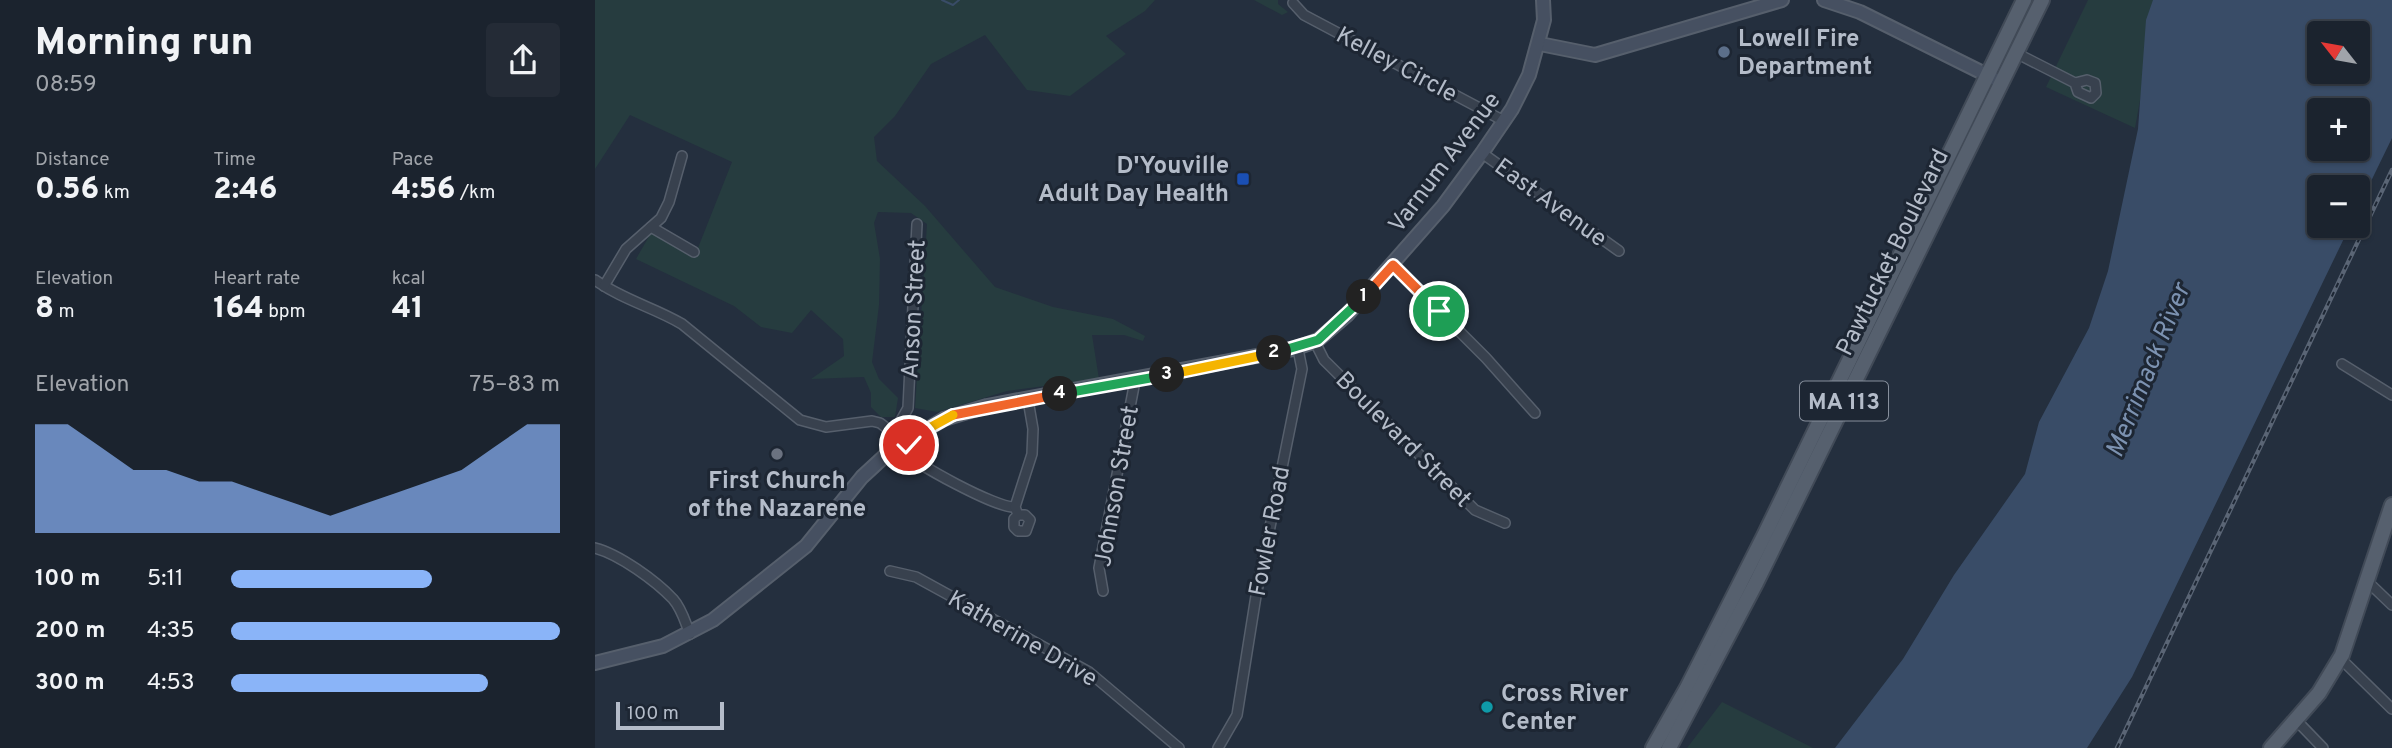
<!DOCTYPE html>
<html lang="en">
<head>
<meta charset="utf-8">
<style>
	body { margin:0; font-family:Overpass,sans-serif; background:#242b36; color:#f1f3f6; height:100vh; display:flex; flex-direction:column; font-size:26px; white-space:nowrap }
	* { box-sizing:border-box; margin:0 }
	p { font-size:23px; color:#a0a4aa }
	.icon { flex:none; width:38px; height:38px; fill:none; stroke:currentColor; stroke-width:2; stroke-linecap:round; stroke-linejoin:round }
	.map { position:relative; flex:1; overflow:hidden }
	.panel { display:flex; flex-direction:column; background:#1b232e; width:595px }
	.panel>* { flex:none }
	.needle { width:46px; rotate:301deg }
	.buttons { position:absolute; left:1712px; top:21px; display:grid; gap:14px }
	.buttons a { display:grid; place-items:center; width:63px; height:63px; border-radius:7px; background:#1b232e; box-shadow:0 2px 5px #0004,0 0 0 2px #39404a; font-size:35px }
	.scale { position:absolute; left:21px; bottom:18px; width:108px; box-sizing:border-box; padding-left:7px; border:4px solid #b4bcc9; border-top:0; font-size:19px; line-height:24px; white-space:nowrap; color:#b4bcc9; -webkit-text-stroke:5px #1d2633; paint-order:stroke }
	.pin { position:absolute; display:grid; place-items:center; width:60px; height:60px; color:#fff; margin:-30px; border:4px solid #fff; border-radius:50%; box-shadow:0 2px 7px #0007 }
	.km { position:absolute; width:35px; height:35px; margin:-18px; border-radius:50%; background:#222; color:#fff; font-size:19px; line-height:35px; text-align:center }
	.round { display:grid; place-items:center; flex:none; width:74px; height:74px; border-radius:7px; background:#242b36 }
	.head { display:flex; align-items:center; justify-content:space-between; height:119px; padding:0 35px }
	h1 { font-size:38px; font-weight:800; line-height:52px }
	.metrics { display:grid; grid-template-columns:repeat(3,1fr); gap:10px; height:119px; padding:7px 35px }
	.metrics div { display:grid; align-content:center }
	.metrics b { font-size:30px; font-weight:800 }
	.metrics small { font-size:19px; font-weight:400 }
	.metrics p { font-size:19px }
	.chart { height:196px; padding:14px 35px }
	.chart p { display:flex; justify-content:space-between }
	.chart svg { width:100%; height:126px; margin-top:7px; fill:#8ab4f8; opacity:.7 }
	ul { padding:0 35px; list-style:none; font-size:23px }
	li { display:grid; grid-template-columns:112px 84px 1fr; align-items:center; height:52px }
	li i { height:18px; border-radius:9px; background:#8ab4f8 }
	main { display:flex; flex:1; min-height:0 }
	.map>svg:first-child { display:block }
	.green { fill:#263c3f }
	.water { fill:#394c67; fill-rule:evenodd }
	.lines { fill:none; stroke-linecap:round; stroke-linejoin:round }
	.stream { stroke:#394c67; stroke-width:2 }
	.street-casing { stroke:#565f6c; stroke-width:12 }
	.secondary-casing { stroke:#565f6c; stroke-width:16 }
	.primary-casing { stroke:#414a57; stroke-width:18 }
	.street { stroke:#38414e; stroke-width:9 }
	.secondary { stroke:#465061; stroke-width:12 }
	.primary { stroke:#56606e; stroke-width:14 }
	.rail-casing { stroke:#5a6575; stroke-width:4.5 }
	.rail { stroke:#1d2633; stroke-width:2; stroke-dasharray:5; stroke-linecap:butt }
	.split-1-casing { stroke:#fff; stroke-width:14 }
	.split-2-casing { stroke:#fff; stroke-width:14 }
	.split-3-casing { stroke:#fff; stroke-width:14 }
	.split-4-casing { stroke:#fff; stroke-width:14 }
	.split-5-casing { stroke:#fff; stroke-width:14 }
	.split-6-casing { stroke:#fff; stroke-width:14 }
	.split-1 { stroke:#f0652b; stroke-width:9 }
	.split-2 { stroke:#22a559; stroke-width:9 }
	.split-3 { stroke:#f5b400; stroke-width:9 }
	.split-4 { stroke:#22a559; stroke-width:9 }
	.split-5 { stroke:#f0652b; stroke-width:9 }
	.split-6 { stroke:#f5b400; stroke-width:9 }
	.service-dot { fill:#5c6f8a; stroke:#1d2633; stroke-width:2.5 }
	.transit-dot { fill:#1a4fb4; stroke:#1d2633; stroke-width:2.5 }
	.worship-dot { fill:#6b7280; stroke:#1d2633; stroke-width:2.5 }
	.culture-dot { fill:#0f9aa8; stroke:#1d2633; stroke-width:2.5 }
	.labels { text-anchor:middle; stroke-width:6; stroke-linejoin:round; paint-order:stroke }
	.shield { fill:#1d2633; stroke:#878f9c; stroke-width:2 }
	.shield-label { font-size:23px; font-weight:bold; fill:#b4bcc9 }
	.poi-label { font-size:24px; font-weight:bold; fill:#b4bcc9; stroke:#1d2633; text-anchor:start }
	.street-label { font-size:24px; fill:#b4bcc9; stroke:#1d2633 }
	.water-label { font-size:26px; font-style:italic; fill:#7c92b1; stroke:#1d2633 }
</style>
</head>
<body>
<main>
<section class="panel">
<div class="head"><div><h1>Morning run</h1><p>08:59</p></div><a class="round"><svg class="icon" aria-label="share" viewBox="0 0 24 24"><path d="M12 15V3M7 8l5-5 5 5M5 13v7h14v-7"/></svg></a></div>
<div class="metrics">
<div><p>Distance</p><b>0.56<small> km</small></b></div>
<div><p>Time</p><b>2:46</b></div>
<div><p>Pace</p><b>4:56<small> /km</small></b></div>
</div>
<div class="metrics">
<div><p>Elevation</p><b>8<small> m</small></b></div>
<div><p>Heart rate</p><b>164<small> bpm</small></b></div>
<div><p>kcal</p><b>41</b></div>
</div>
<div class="chart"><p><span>Elevation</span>75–83 m</p>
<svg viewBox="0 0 160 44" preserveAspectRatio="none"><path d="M0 44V6L10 6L20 14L30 22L40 22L50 26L60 26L70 30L80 34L90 38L100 34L110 30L120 26L130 22L140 14L150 6L160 6V44z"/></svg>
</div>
<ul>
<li><b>100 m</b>5:11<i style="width:61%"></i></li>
<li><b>200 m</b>4:35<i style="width:100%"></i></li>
<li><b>300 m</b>4:53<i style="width:78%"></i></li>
</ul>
</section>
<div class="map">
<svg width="1797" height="748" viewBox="0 0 1797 748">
	<rect width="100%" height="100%" fill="#242f3e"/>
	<g class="green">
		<path d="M0,0H560L550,11L511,36L531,54L475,96L432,90L390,35L336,64L300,116L279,137L282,161L330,206L400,287L458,307L518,319L550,336L548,341L529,335H497L504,379L412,391L342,412L320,408L332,224L316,213L283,212L279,223L285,259L284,305L277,362L284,379L303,398L300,417H286L276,407V393L269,377L216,379L249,356L248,339L216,310L197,333L166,327L139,306L41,259L56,233L99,258L137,162L35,115L0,169Z"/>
		<path d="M659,0H683V4L693,12L687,15Z"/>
		<path d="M1493,0H1563L1540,128L1451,87Z"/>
		<path d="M1127,702L1218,748H1092Z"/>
	</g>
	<path class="water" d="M1558,0H1797V138L1762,210V187H1724V226H1755L1537,677L1492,748H1240L1308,659L1359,575L1430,474L1444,422L1494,328L1513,271L1543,129L1551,20ZM1724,33H1762V72H1724ZM1724,110H1762V149H1724Z"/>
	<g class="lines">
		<path class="stream" d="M347,0L358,5L364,0"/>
		<g class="street-casing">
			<g id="street">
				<path d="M698,3L709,15L909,121"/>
				<path d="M1421,53L1480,83L1492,80L1500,83L1501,93L1496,98L1483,92L1480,83"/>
				<path d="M887,153L1024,251"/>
				<path d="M56,227L99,252"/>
				<path d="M798,265L891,358L940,413"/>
				<path d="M0,280C28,300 58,307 87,324L205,420L231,427L277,421L285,423L314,445L323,462"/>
				<path d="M9,286L31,249L66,218L74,202L87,156"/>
				<path d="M720,342L729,360L880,510L910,523"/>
				<path d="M1747,364L1797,395"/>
				<path d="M299,433L313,408L322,224"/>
				<path d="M308,443L307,450C318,463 403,509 420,507"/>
				<path d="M423,515L419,519V527L423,531H431L435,520L430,515H423L420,507L437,454L438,429L433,400"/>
				<path d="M0,548C24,554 61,581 78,599C87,609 90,622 95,634"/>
				<path d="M295,571L321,577L494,672L584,748"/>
				<path d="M1773,582L1797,605"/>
				<path d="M508,591L504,568L540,381"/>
				<path d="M1745,658L1797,709"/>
				<path d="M1701,720L1728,748"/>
				<path d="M623,748L642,715L661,596L707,369L703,349"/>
			</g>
		</g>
		<g class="secondary-casing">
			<g id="secondary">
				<path d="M1229,0L1265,12L1400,79"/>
				<path d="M945,44L1000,55L1187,0"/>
				<path d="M0,663L68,646L118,620L211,546L267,477L293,453L349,419L392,406L699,349L723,340L752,315L848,206L887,153L917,109L934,75L949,20L948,0"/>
			</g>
		</g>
		<g class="primary-casing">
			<g id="primary">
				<path d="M1058,748L1092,688L1169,536L1429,0"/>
				<path d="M1074,748L1161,583L1447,0"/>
				<path d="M1676,748L1724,693L1747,655L1797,505"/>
			</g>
		</g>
		<use href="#street" class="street"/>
		<use href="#secondary" class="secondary"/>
		<use href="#primary" class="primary"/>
		<g class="rail-casing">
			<path id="rail" d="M1522,748L1797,170"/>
		</g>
		<use href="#rail" class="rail"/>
	</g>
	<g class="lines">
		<g class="split-1-casing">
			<path id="split-1" d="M769,297L798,265L844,311"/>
		</g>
		<g class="split-2-casing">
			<path id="split-2" d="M679,353L723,340L769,297"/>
		</g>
		<g class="split-3-casing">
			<path id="split-3" d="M572,375L679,353"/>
		</g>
		<g class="split-4-casing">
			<path id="split-4" d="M465,394L572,375"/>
		</g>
		<g class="split-5-casing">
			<path id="split-5" d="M358,415L465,394"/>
		</g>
		<g class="split-6-casing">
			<path id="split-6" d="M314,445L307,443L358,415"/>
		</g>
		<use href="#split-1" class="split-1"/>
		<use href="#split-2" class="split-2"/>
		<use href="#split-3" class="split-3"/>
		<use href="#split-4" class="split-4"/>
		<use href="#split-5" class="split-5"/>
		<use href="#split-6" class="split-6"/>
	</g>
	<circle class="service-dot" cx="1129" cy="52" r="7"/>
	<rect class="transit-dot" x="641" y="172" width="14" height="14" rx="3.5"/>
	<circle class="worship-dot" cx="182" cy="454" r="7"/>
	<circle class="culture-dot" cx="892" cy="707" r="7"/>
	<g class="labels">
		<rect class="shield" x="1205" y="381.5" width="88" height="39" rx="5"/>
		<g class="shield-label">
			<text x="1249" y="409">MA 113</text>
		</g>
		<g class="poi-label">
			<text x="1143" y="46">Lowell Fire<tspan x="1143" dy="28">Department</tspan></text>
			<text x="634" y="173" text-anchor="end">D'Youville<tspan x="634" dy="28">Adult Day Health</tspan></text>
			<text x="182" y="488" text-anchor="middle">First Church<tspan x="182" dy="28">of the Nazarene</tspan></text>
			<text x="906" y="701">Cross River<tspan x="906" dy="28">Center</tspan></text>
		</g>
		<g class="street-label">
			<text transform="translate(802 64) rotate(28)" y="8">Kelley Circle</text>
			<text transform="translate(849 162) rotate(-53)" y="8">Varnum Avenue</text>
			<text transform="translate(956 202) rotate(36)" y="8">East Avenue</text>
			<text transform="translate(1297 252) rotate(-64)" y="8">Pawtucket Boulevard</text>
			<text transform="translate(318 309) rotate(-87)" y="8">Anson Street</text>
			<text transform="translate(809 439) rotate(45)" y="8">Boulevard Street</text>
			<text transform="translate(521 486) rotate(-80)" y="8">Johnson Street</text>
			<text transform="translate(674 531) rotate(-79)" y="8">Fowler Road</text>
			<text transform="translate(428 638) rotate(30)" y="8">Katherine Drive</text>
		</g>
		<g class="water-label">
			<text transform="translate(1552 370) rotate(-68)" y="9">Merrimack River</text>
		</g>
	</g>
</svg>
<div class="buttons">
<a><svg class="needle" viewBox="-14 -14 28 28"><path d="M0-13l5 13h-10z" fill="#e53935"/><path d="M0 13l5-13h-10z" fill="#a0a4aa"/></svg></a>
<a>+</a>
<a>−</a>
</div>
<div class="scale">100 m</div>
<div class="pin" style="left:844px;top:311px;background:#1e9e55"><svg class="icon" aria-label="arrive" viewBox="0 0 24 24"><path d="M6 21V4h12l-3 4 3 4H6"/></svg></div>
<div class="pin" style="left:314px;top:445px;background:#d93025"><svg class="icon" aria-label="check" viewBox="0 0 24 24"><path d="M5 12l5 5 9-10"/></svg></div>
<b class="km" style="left:769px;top:297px">1</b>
<b class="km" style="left:679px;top:353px">2</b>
<b class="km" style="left:572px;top:375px">3</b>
<b class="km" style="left:465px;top:394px">4</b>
</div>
</main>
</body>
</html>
